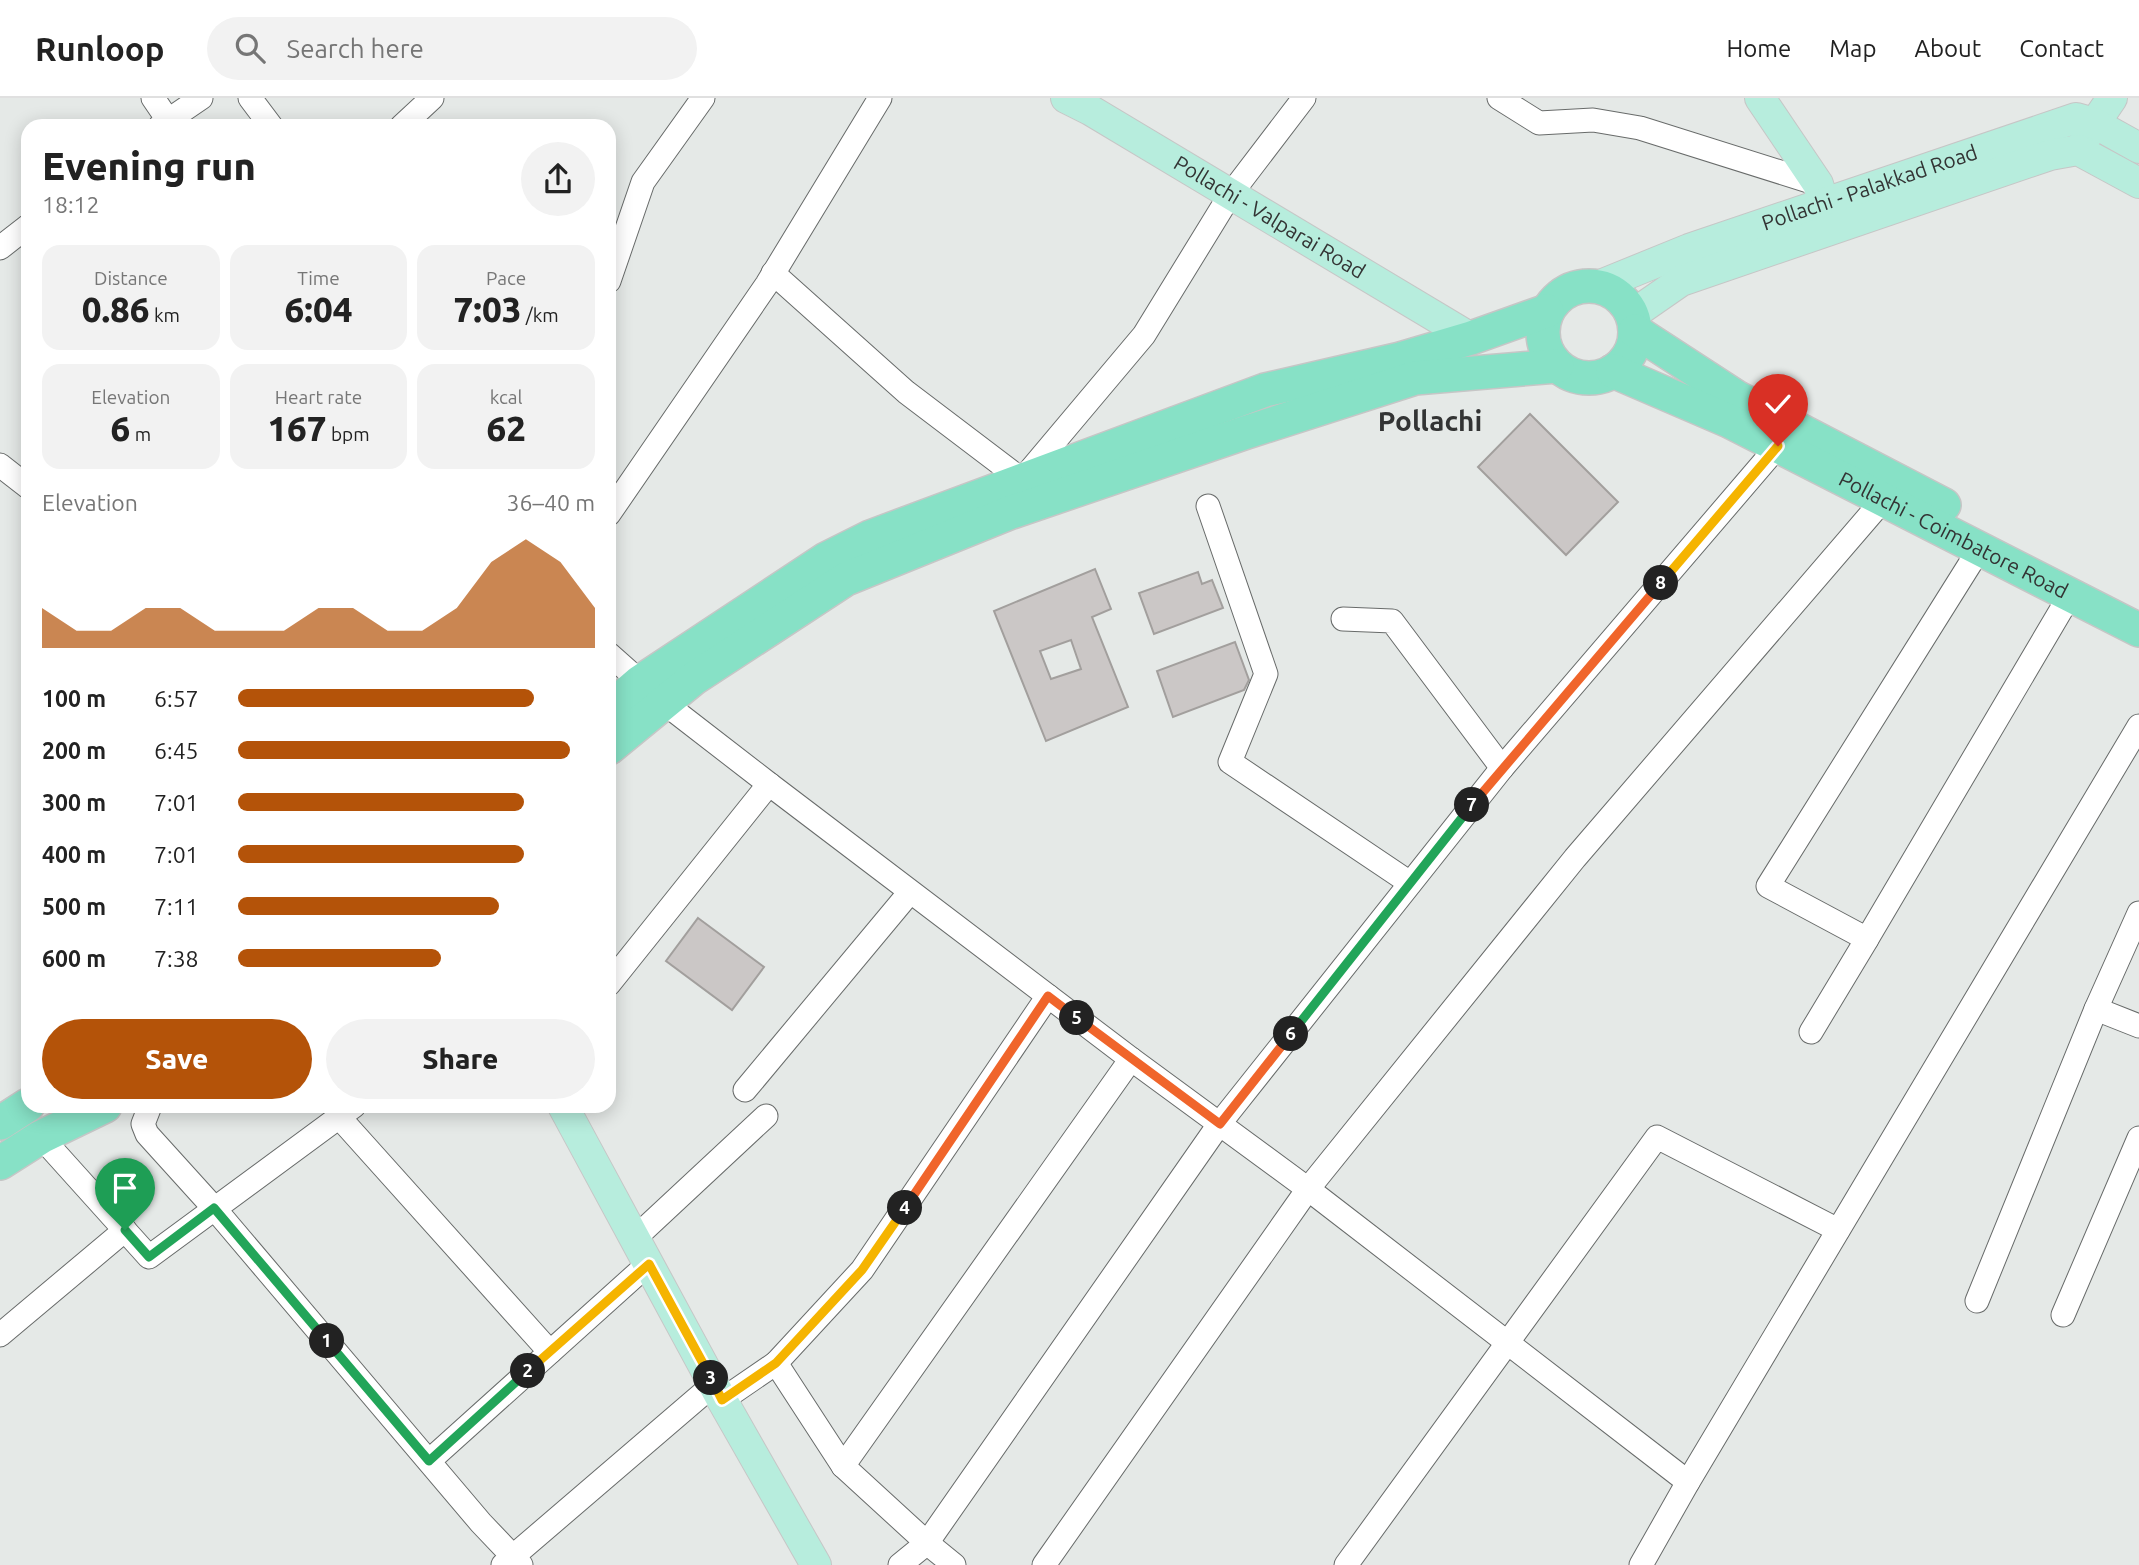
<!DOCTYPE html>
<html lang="en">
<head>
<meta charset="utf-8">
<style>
	body { margin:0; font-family:Ubuntu,sans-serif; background:#f2f2f2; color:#222; height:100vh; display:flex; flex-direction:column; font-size:26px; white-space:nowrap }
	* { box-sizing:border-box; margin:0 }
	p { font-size:23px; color:#767676 }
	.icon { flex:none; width:38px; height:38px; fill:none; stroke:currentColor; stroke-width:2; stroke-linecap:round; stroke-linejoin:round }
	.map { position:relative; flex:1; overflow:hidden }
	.sheet { position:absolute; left:21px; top:21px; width:595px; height:994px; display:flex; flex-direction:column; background:#fff; border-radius:21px; box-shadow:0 4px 18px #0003 }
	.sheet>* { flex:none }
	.pin { position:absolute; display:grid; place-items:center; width:60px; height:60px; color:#fff; margin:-72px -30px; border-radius:50% 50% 50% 0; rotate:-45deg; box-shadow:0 0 7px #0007 }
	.pin .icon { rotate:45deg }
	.km { position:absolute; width:35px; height:35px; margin:-18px; border-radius:50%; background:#222; color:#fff; font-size:19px; line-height:35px; text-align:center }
	.round { display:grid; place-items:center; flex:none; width:74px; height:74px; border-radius:37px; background:#f2f2f2 }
	.headline { display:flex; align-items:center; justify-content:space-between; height:119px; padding:0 21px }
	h1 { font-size:38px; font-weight:800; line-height:52px }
	.stats { display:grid; grid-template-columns:repeat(3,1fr); gap:10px; height:119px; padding:7px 21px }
	.stats div { display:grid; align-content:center; border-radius:18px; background:#f2f2f2; text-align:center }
	.stats b { font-size:35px; font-weight:800 }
	.stats small { font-size:19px; font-weight:400 }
	.stats p { font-size:19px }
	.chart { height:196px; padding:14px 21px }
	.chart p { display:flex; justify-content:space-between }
	.chart svg { width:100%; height:126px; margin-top:7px; fill:#b45309; opacity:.7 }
	.action { display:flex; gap:14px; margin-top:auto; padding:14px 21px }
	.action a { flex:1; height:80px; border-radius:42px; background:#b45309; color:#fff; font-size:28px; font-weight:800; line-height:80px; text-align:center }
	.action a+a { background:#f2f2f2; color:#222 }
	ul { padding:0 21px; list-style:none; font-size:23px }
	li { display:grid; grid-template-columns:112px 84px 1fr; align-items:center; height:52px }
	li i { height:18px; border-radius:9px; background:#b45309 }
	header { display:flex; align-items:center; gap:42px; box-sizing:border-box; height:98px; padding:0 35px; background:#fff; border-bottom:2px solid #e0e0e0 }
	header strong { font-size:33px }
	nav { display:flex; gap:38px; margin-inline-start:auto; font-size:24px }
	.search { width:490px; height:63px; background:#f2f2f2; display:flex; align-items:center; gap:18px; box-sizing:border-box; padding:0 24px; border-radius:38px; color:#767676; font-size:26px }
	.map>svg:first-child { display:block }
	.building { fill:#cbc7c6; stroke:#a29f9d; stroke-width:2; fill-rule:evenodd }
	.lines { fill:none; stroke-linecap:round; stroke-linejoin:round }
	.minor-casing { stroke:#686b6a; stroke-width:25 }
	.major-casing { stroke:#c6c6c6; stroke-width:32 }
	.highway-casing { stroke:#c6c6c6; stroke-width:36 }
	.minor { stroke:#fff; stroke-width:23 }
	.major { stroke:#b7eddd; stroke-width:30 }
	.highway { stroke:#87e1c6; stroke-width:33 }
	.split-1-casing { stroke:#fff; stroke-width:14 }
	.split-2-casing { stroke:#fff; stroke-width:14 }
	.split-3-casing { stroke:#fff; stroke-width:14 }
	.split-4-casing { stroke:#fff; stroke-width:14 }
	.split-5-casing { stroke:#fff; stroke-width:14 }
	.split-6-casing { stroke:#fff; stroke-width:14 }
	.split-7-casing { stroke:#fff; stroke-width:14 }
	.split-8-casing { stroke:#fff; stroke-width:14 }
	.split-9-casing { stroke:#fff; stroke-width:14 }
	.split-1 { stroke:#22a559; stroke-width:9 }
	.split-2 { stroke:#22a559; stroke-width:9 }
	.split-3 { stroke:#f5b400; stroke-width:9 }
	.split-4 { stroke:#f5b400; stroke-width:9 }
	.split-5 { stroke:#f0652b; stroke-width:9 }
	.split-6 { stroke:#f0652b; stroke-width:9 }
	.split-7 { stroke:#22a559; stroke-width:9 }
	.split-8 { stroke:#f0652b; stroke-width:9 }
	.split-9 { stroke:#f5b400; stroke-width:9 }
	.labels { text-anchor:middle; stroke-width:7; stroke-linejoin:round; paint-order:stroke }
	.street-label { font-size:21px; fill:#333434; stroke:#e5e9e7 }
	.district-label { font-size:28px; font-weight:bold; fill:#333434; stroke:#e5e9e7 }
</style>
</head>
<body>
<header>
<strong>Runloop</strong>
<div class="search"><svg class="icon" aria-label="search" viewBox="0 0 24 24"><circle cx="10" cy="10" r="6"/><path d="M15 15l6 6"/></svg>Search here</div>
<nav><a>Home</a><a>Map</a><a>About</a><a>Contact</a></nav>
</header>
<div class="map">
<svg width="2139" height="1467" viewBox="0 0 2139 1467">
	<rect width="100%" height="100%" fill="#e5e9e7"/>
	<g class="building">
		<path d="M1530,316L1618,404L1566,457L1478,369Z"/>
		<path d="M1095,471L1111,511L1092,519L1128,609L1046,643L994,513ZM1071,542L1081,571L1051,581L1040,553Z"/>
		<path d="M1198,474L1202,486L1212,482L1223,510L1154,536L1139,495Z"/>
		<path d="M1235,544L1249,582L1244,592L1173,619L1157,573Z"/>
		<path d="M698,820L764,869L732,912L666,863Z"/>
	</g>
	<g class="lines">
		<g class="minor-casing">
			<g id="minor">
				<path d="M153,0L168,22"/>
				<path d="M250,0L271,28"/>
				<path d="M1499,0L1539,25L1593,22L1640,30L1818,86"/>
				<path d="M160,28L201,0"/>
				<path d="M402,28L432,0"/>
				<path d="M0,150L28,128"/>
				<path d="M773,175L906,294L1022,382L1144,237L1230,97L1304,0"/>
				<path d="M609,183L643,84L703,0"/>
				<path d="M0,367L28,389"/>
				<path d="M1208,408L1266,576L1230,664L1410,785"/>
				<path d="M609,416L767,186L880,0"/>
				<path d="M1980,450L1768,788L1867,841L2070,497"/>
				<path d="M1343,521L1392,523L1502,670"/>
				<path d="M609,556L663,604L769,686L1131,961L1308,1091L1688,1384"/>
				<path d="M609,886L769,686"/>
				<path d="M2096,911L2139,928"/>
				<path d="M1811,934L1867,841"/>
				<path d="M745,992L910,794"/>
				<path d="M150,1008L143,1026L147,1036L214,1110L481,1425L521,1467"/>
				<path d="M339,1019L550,1254"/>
				<path d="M41,1039L149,1159L354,1008"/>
				<path d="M635,1140L766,1018"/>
				<path d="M1977,1203L2096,911L2139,815"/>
				<path d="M2063,1217L2139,1040"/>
				<path d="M0,1237L125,1132"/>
				<path d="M776,1265L843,1368L927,1445L954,1467"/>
				<path d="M722,1302L776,1265L862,1172L1048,898"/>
				<path d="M429,1363L648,1166"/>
				<path d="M843,1368L1131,961"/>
				<path d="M503,1467L714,1286"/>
				<path d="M900,1467L927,1445L1220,1025L1502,670L1778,348"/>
				<path d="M1044,1467L1308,1091L1575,760L1883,402"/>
				<path d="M1346,1467L1657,1039L1838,1132"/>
				<path d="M1641,1467L1688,1384L2139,628"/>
			</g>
		</g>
		<g class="major-casing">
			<g id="major">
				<path id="s1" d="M1066,0L1090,12L1471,240"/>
				<path d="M1760,0L1818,86L1824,105"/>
				<path d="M2085,40L2112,0"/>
				<path id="s2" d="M1598,188L1689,151L2076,20L2094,25L2139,50"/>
				<path d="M1632,217L1681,183L2050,57L2078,52L2139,85"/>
				<path d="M563,1008L722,1302L816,1467"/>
			</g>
		</g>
		<g class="highway-casing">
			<g id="highway">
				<circle cx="1589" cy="234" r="46"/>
				<path d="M1635,233L1738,300L1944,407"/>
				<path id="s3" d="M1613,273L1729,323L2139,532"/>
				<path d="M609,611L640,584L826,461L870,439L1265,292L1400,261L1471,240L1547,213"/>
				<path d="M609,650L693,581L846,481L1009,415L1247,334L1415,280L1557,268"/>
				<path d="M0,1025L28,1007"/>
				<path d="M0,1065L41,1039L105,1008"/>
			</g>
		</g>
		<use href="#minor" class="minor"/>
		<use href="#major" class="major"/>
		<use href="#highway" class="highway"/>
	</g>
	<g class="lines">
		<g class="split-1-casing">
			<path id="split-1" d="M125,1132L149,1159L214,1110L327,1243"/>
		</g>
		<g class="split-2-casing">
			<path id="split-2" d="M327,1243L429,1363L528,1273"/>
		</g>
		<g class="split-3-casing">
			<path id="split-3" d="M528,1273L649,1166L711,1280"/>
		</g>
		<g class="split-4-casing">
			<path id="split-4" d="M711,1280L722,1302L776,1265L862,1172L905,1110"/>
		</g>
		<g class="split-5-casing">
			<path id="split-5" d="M905,1110L1048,898L1077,920"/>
		</g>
		<g class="split-6-casing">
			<path id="split-6" d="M1077,920L1220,1026L1291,936"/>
		</g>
		<g class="split-7-casing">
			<path id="split-7" d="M1291,936L1472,707"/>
		</g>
		<g class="split-8-casing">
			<path id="split-8" d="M1472,707L1661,485"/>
		</g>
		<g class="split-9-casing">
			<path id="split-9" d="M1661,485L1778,348"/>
		</g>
		<use href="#split-1" class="split-1"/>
		<use href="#split-2" class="split-2"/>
		<use href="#split-3" class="split-3"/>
		<use href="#split-4" class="split-4"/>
		<use href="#split-5" class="split-5"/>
		<use href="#split-6" class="split-6"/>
		<use href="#split-7" class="split-7"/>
		<use href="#split-8" class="split-8"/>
		<use href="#split-9" class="split-9"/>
	</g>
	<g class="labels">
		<g class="street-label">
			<text dy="7" stroke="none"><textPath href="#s2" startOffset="289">Pollachi - Palakkad Road</textPath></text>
			<text dy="7" stroke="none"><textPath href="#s1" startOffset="236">Pollachi - Valparai Road</textPath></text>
			<text dy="7" stroke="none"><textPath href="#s3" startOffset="378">Pollachi - Coimbatore Road</textPath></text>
		</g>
		<g class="district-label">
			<text x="1430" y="333">Pollachi</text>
		</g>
	</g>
</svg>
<div class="pin" style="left:125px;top:1132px;background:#1e9e55"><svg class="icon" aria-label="arrive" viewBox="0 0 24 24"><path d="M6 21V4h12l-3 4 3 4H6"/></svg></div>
<div class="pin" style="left:1778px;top:348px;background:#d93025"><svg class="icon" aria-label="check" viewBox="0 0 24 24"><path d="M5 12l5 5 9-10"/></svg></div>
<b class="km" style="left:327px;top:1243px">1</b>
<b class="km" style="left:528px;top:1273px">2</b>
<b class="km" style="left:711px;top:1280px">3</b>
<b class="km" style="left:905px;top:1110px">4</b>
<b class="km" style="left:1077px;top:920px">5</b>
<b class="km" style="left:1291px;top:936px">6</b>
<b class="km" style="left:1472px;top:707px">7</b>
<b class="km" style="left:1661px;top:485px">8</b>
<section class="sheet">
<div class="headline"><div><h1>Evening run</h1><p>18:12</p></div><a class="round"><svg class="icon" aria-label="share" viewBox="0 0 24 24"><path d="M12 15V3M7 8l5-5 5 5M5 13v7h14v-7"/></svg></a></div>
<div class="stats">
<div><p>Distance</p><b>0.86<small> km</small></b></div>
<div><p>Time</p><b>6:04</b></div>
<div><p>Pace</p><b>7:03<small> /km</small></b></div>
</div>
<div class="stats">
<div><p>Elevation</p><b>6<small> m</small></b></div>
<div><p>Heart rate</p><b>167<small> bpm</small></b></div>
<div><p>kcal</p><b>62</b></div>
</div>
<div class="chart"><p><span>Elevation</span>36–40 m</p>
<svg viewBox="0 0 160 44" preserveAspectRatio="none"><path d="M0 44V30L10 38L20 38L30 30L40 30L50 38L60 38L70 38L80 30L90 30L100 38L110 38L120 30L130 14L140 6L150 14L160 30V44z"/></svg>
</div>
<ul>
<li><b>100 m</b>6:57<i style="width:83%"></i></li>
<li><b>200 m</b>6:45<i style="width:93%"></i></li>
<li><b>300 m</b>7:01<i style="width:80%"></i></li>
<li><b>400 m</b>7:01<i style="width:80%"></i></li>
<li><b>500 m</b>7:11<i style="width:73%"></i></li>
<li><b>600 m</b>7:38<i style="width:57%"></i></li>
</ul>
<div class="action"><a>Save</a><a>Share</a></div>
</section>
</div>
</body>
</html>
